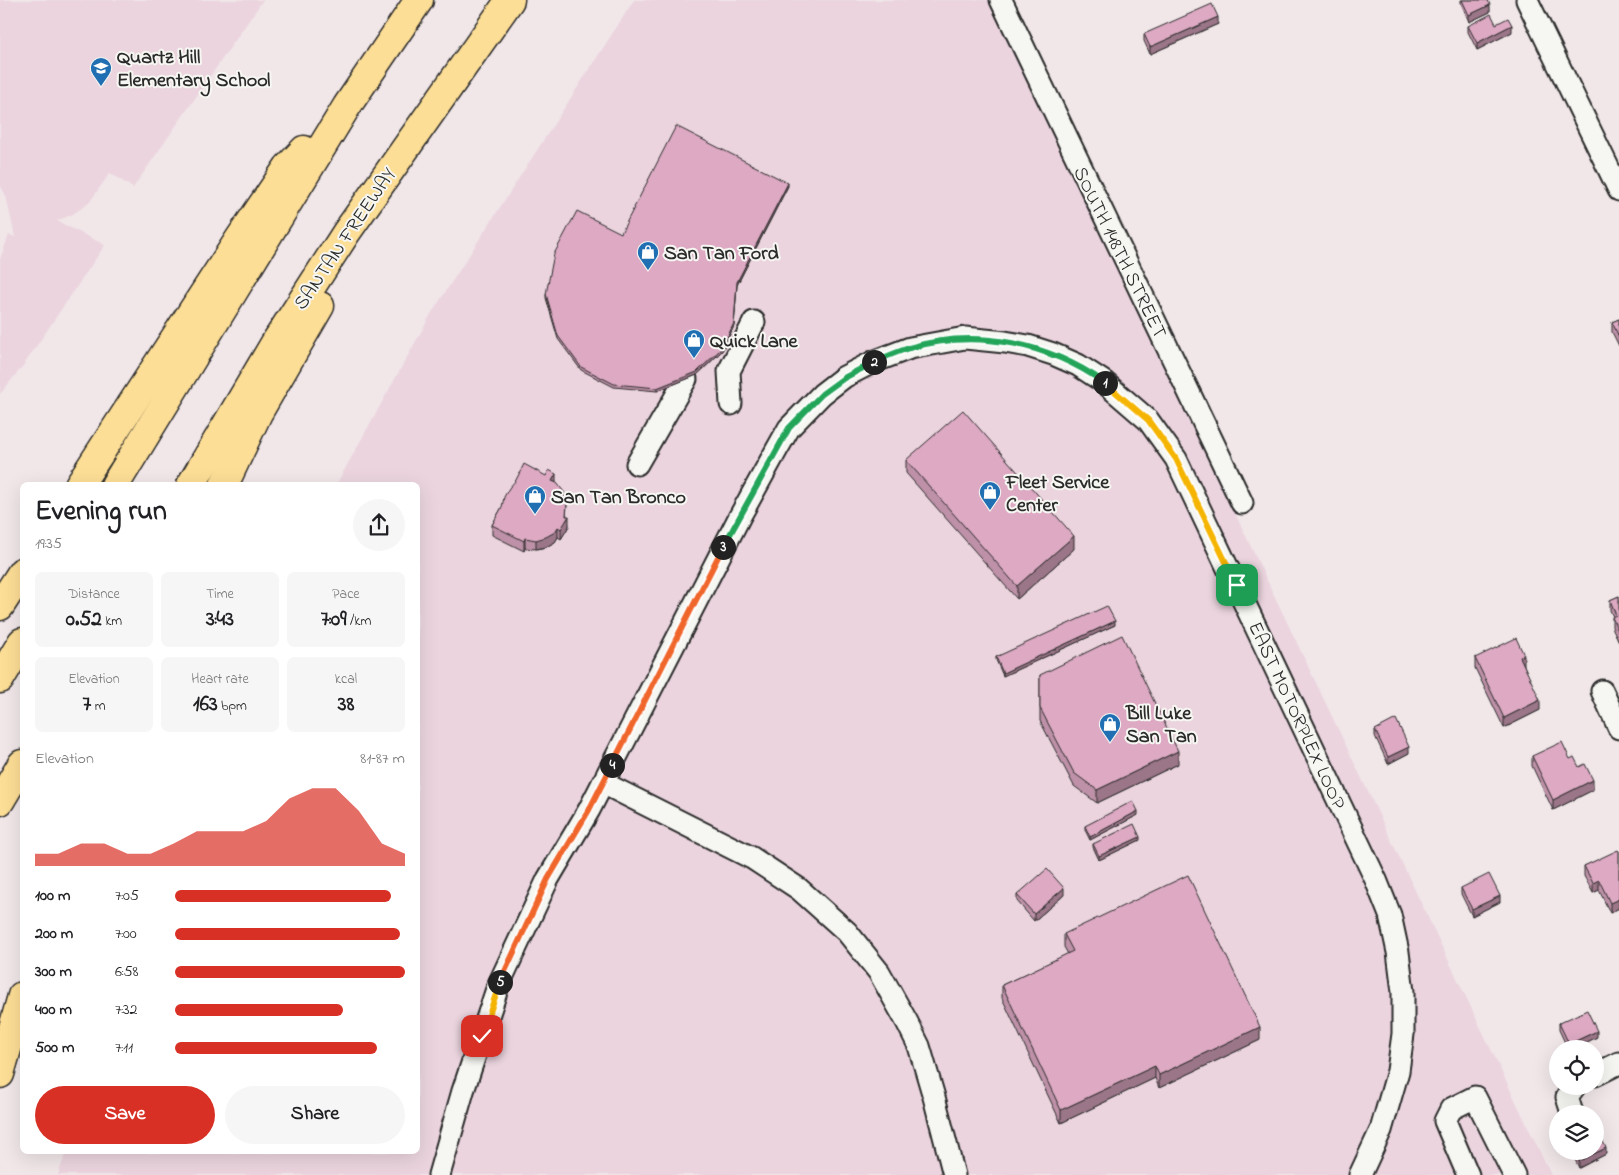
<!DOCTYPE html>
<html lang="en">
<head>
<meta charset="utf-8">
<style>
	body { margin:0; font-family:"Indie Flower",sans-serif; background:#f6f6f6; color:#202124; height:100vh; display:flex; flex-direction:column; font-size:19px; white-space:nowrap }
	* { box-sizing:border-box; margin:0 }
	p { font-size:16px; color:#757577 }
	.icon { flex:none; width:28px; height:28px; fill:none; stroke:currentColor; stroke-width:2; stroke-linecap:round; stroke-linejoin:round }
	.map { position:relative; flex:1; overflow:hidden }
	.side { position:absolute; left:20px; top:482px; width:400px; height:672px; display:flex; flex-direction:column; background:#fff; border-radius:8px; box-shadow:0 5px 20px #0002 }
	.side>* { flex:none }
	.fabs { position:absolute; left:1549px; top:1040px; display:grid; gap:10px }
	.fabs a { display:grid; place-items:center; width:55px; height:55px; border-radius:50%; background:#fff; box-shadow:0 5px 20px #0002; font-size:25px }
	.pin { position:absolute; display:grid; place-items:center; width:42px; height:42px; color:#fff; margin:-21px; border-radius:10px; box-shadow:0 2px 8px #0006 }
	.km { position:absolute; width:25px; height:25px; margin:-12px; border-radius:50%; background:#222; color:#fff; font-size:14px; line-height:25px; text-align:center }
	.round { display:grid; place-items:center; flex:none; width:52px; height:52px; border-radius:26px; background:#f6f6f6 }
	.overview { display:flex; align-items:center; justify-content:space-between; height:85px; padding:0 15px }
	h1 { font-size:28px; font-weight:700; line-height:38px }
	.stats { display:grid; grid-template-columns:repeat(3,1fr); gap:8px; height:85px; padding:5px 15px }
	.stats div { display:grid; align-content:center; border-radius:8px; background:#f6f6f6; text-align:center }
	.stats b { font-size:21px; font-weight:700 }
	.stats small { font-size:14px; font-weight:400 }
	.stats p { font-size:14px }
	.chart { height:140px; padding:10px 15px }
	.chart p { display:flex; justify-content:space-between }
	.chart svg { width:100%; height:90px; margin-top:5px; fill:#d93025; opacity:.7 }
	.primary-button { display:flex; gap:10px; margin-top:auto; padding:10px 15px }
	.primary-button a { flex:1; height:58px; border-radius:30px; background:#d93025; color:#fff; font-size:20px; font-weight:700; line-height:58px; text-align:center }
	.primary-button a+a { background:#f6f6f6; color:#202124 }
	ul { padding:0 15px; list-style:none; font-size:16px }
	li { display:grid; grid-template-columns:80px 60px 1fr; align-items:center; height:38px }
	li i { height:12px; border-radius:6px; background:#d93025 }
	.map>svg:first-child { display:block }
	.built { fill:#ebd4de }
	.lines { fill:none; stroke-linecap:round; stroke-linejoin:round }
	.minor-casing { stroke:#2b2b2b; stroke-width:25 }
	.highway-casing { stroke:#2b2b2b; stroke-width:31 }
	.minor { stroke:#f6f6f2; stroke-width:21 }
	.highway { stroke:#fdde96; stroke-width:28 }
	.wall { fill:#be91a8; stroke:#2b2b2b }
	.shaded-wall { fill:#9b7688; stroke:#2b2b2b }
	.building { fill:#dda9c3; stroke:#2b2b2b }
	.split-1-casing { stroke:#fff; stroke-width:10 }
	.split-2-casing { stroke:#fff; stroke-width:10 }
	.split-3-casing { stroke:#fff; stroke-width:10 }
	.split-4-casing { stroke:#fff; stroke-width:10 }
	.split-5-casing { stroke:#fff; stroke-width:10 }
	.split-6-casing { stroke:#fff; stroke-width:10 }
	.split-1 { stroke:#f5b400; stroke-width:6 }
	.split-2 { stroke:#22a559; stroke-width:6 }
	.split-3 { stroke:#22a559; stroke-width:6 }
	.split-4 { stroke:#f0652b; stroke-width:6 }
	.split-5 { stroke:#f0652b; stroke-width:6 }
	.split-6 { stroke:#f5b400; stroke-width:6 }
	.labels { text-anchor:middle; stroke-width:4; stroke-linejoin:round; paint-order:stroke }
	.poi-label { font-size:20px; font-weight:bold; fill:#2b2b2b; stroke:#f6f6f2; text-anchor:start }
	.street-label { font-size:20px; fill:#2b2b2b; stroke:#f6f6f2 }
</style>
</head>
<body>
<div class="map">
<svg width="1619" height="1175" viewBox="0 0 1619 1175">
	<rect width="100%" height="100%" fill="#f1e7e9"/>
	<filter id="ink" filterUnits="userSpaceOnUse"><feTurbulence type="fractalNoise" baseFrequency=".02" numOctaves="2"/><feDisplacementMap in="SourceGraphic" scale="10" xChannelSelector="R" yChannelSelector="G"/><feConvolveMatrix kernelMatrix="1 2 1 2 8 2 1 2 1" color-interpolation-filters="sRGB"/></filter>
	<g filter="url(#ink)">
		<g class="built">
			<path d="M0,0H263L133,188L110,173L89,203L73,214L57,221L105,245L23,366L0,394V259L9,235L15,237L6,196L0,185Z"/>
			<path d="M634,0H990L1551,1175H58L66,1153L418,1152V485H336L431,314Z"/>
		</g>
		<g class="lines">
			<g class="minor-casing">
				<g id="minor">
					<path d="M1001,0L1242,503"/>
					<path d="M1527,0L1619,190"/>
					<path d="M731,404L729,371L754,322"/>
					<path d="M637,464L686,379"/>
					<path d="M1602,691L1619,728"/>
					<path d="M603,783L752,858L799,889L847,932L879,972L907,1022L919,1046L934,1097L954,1175"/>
					<path d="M1595,1075L1619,1063"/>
					<path d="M1572,1113L1567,1097L1575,1086"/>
					<path d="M439,1175L463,1091L498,986L548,879L589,810L740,516L776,451L789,428L822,394L844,377L873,362L910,348L965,338L1005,342L1028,346L1053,354L1078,365L1104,382L1148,420L1176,459L1376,880L1390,915L1398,952L1403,992V1034L1398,1071L1381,1130L1360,1175"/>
					<path d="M1468,1175L1445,1121L1451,1109L1475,1097L1514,1175"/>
				</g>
			</g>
			<g class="highway-casing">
				<g id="highway">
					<path d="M79,485L240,238L288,167L304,150"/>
					<path d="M115,485L347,106L419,0"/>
					<path d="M191,485L275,343L346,233L510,0"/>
					<path d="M224,485L258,413L320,306"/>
					<path d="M0,606L22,572"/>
					<path d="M0,679L22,642"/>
					<path d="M0,801L22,764"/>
					<path d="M0,1074L22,996"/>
				</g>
			</g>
			<use href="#minor" class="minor"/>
			<use href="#highway" class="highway"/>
		</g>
		<g class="wall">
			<path d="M1461,0H1488L1490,12L1469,22L1461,3Z"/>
			<path d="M1218,24L1150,54L1144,41V34Z"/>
			<path d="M1496,24L1512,32L1477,50L1468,32V26Z"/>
			<path d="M788,186L737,285L734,326L722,351L697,375L657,391L614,387L581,370L558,339L546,298V294L621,233Z"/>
			<path d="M1619,319V346L1612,332V322Z"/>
			<path d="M906,460L1074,549L1017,599L906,473Z"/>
			<path d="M556,483L567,516L569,526L561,539L558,537L555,542L546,547L536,549L525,548L524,551L492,535V525L502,507Z"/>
			<path d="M1619,596V642L1612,627V617H1613L1610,610V600Z"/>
			<path d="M1115,625L1003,676L996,660V657Z"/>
			<path d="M1475,658L1524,665L1540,710L1504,728L1475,668Z"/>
			<path d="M1040,675L1178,764L1097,803L1074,786L1040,721Z"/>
			<path d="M1375,730L1409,753L1388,764L1375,736Z"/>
			<path d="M1532,756L1579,767L1593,790L1553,810L1532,766Z"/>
			<path d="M1138,815L1090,840L1085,830V826Z"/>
			<path d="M1140,840L1099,860L1093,847V844Z"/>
			<path d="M1619,851V908L1610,913L1599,890L1593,893L1584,876V866Z"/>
			<path d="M1461,888L1500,902L1472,916L1461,894Z"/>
			<path d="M1017,895H1064L1034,921L1017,901Z"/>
			<path d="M1064,934L1260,1040L1159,1088L1155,1078L1061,1123L1002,998V985L1068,954L1064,947Z"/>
			<path d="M1559,1023L1597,1037L1573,1049H1568L1559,1030Z"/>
			<path d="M1571,1151H1595L1606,1154L1579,1168Z"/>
		</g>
		<g class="shaded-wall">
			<path d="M1490,5V12L1469,22V15Z"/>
			<path d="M1218,17V24L1150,54V47Z"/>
			<path d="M1512,25V32L1477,50V43Z"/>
			<path d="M788,183V186L737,285L734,326L722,351L697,375L657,391V388L737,282Z"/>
			<path d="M556,474V483L552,481Z"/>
			<path d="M567,503L566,521L569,516V526L561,539V529Z"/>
			<path d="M558,527V537L555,542L546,547L536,549V540Z"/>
			<path d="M1074,536V549L1017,599V586Z"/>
			<path d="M525,538V548L524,551V541Z"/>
			<path d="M1115,621V625L1003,676V673Z"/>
			<path d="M1524,655V665L1520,667V657Z"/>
			<path d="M1540,700V710L1504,728V718Z"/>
			<path d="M1409,747V753L1388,764V757Z"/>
			<path d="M1178,751V764L1097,803V790Z"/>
			<path d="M1593,780V790L1553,810V800Z"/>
			<path d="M1138,811V815L1090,840V837Z"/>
			<path d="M1140,837V840L1099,860V856Z"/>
			<path d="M1599,880V890L1593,893V883Z"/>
			<path d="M1064,888V895L1034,921V914Z"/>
			<path d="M1500,896V902L1472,916V909Z"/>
			<path d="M1619,899V908L1610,913V903Z"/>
			<path d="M1260,1027V1040L1159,1088V1075Z"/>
			<path d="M1597,1031V1037L1573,1049H1569V1044Z"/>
			<path d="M1155,1066V1078L1061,1123V1110Z"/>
			<path d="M1606,1148V1154L1579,1168V1161Z"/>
		</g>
		<g class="building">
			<path d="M1462,0H1488L1490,5L1469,15Z"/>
			<path d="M1212,4L1218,17L1150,47L1144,34Z"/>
			<path d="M1491,14L1496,24L1508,18L1512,25L1477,43L1468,26Z"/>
			<path d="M676,126L788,183L737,282L734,323L722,348L697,372L657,388L614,384L581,367L558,336L546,294L554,254L577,211L621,233Z"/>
			<path d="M1619,319V337L1612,322Z"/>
			<path d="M963,410L1074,536L1017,586L906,460Z"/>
			<path d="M524,464L546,476L549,470L556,474L552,481L557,483L564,492L567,503L566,516H569L561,529L558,527L555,532L546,537L536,540L525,538L524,541L492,525L502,507L504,497L509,488L516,480Z"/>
			<path d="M1619,596V633L1612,617L1616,615L1610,600Z"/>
			<path d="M1107,606L1115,621L1003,673L996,657Z"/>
			<path d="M1122,635L1178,751L1097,790L1074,773L1040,708V675Z"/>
			<path d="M1516,638L1524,655L1520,657L1540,700L1504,718L1475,658Z"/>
			<path d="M1396,719L1409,747L1388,757L1375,730Z"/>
			<path d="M1562,742L1570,759L1574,757L1579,767L1585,764L1593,780L1553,800L1532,756Z"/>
			<path d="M1133,801L1138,811L1090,837L1085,826Z"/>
			<path d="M1134,824L1140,837L1099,856L1093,844Z"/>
			<path d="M1618,850L1619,851V899L1610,903L1599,880L1593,883L1584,866Z"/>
			<path d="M1047,869L1064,888L1034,914L1017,895Z"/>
			<path d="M1489,874L1500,896L1472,909L1461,888Z"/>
			<path d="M1188,875L1260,1027L1159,1075L1155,1066L1061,1110L1002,985L1073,951L1064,934Z"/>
			<path d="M1587,1010L1597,1031L1569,1044L1559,1023Z"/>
			<path d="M1595,1125L1606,1148L1579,1161L1574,1151H1595Z"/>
		</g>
	</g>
	<g class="lines" filter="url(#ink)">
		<g class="split-1-casing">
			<path id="split-1" d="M1105,383L1148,420L1176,459L1237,585"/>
		</g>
		<g class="split-2-casing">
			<path id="split-2" d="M874,362C885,357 897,352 909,348C977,328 1048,343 1105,383"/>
		</g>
		<g class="split-3-casing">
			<path id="split-3" d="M723,547L789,428L822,394L844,378L874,362"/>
		</g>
		<g class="split-4-casing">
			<path id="split-4" d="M612,765L723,547"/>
		</g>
		<g class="split-5-casing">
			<path id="split-5" d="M500,982L548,879L589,810L612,765"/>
		</g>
		<g class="split-6-casing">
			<path id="split-6" d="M482,1036L500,982"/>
		</g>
		<use href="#split-1" class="split-1"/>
		<use href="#split-2" class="split-2"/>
		<use href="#split-3" class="split-3"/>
		<use href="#split-4" class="split-4"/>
		<use href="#split-5" class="split-5"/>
		<use href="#split-6" class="split-6"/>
	</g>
	<defs>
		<g id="school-pin" transform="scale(1.125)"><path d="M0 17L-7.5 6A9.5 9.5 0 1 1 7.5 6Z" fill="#1f6fb2" stroke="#f6f6f2"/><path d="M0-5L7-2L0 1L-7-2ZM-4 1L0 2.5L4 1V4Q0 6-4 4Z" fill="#fff"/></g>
		<g id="shop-pin" transform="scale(1.125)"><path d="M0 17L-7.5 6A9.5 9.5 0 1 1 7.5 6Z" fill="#1f6fb2" stroke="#f6f6f2"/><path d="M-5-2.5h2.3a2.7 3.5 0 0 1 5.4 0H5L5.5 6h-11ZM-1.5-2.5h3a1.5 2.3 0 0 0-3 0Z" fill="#fff"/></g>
	</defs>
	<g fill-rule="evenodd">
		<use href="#school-pin" x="101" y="68"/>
		<use href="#shop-pin" x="648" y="252"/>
		<use href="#shop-pin" x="694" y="340"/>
		<use href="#shop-pin" x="990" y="492"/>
		<use href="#shop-pin" x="535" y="496"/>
		<use href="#shop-pin" x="1110" y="724"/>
	</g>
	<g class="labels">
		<g class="poi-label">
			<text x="117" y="63">Quartz Hill<tspan x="117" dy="23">Elementary School</tspan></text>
			<text x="664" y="259">San Tan Ford</text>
			<text x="710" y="347">Quick Lane</text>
			<text x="1006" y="488">Fleet Service<tspan x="1006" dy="23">Center</tspan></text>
			<text x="551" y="503">San Tan Bronco</text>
			<text x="1126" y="719">Bill Luke<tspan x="1126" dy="23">San Tan</tspan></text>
		</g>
		<g class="street-label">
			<text transform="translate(344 238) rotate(-56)" y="7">SANTAN FREEWAY</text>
			<text transform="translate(1121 252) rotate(64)" y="7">SOUTH 148TH STREET</text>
			<text transform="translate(1298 715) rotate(65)" y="7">EAST MOTORPLEX LOOP</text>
		</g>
	</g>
</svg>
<div class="fabs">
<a><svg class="icon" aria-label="locate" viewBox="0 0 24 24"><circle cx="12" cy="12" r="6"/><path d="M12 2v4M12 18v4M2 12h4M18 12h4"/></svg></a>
<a><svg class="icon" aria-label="layers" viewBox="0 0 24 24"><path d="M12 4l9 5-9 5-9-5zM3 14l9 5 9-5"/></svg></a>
</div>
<div class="pin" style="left:1237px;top:585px;background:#1e9e55"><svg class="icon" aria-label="arrive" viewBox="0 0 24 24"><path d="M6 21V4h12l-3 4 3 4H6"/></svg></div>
<div class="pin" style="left:482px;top:1036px;background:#d93025"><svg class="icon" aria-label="check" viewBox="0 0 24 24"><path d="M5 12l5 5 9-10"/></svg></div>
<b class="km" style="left:1105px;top:383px">1</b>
<b class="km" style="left:874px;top:362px">2</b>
<b class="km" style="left:723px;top:547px">3</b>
<b class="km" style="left:612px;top:765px">4</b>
<b class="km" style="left:500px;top:982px">5</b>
<section class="side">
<div class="overview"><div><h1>Evening run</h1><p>19:35</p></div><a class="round"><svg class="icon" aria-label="share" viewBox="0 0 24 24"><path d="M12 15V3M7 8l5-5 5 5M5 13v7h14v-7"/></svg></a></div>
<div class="stats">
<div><p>Distance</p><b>0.52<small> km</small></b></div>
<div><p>Time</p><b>3:43</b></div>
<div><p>Pace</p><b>7:09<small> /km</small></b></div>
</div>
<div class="stats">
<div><p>Elevation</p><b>7<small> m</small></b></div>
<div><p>Heart rate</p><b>163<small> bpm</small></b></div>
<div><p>kcal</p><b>38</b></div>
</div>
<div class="chart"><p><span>Elevation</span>81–87 m</p>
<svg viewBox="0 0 160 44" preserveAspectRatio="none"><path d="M0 44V38L10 38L20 33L30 33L40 38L50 38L60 33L70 27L80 27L90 27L100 22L110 11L120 6L130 6L140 17L150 33L160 38V44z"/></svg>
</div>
<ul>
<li><b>100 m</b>7:05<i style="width:94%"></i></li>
<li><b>200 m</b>7:00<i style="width:98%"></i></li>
<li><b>300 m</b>6:58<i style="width:100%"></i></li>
<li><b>400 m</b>7:32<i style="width:73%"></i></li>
<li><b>500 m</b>7:11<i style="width:88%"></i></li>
</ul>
<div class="primary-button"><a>Save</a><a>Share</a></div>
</section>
</div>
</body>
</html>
